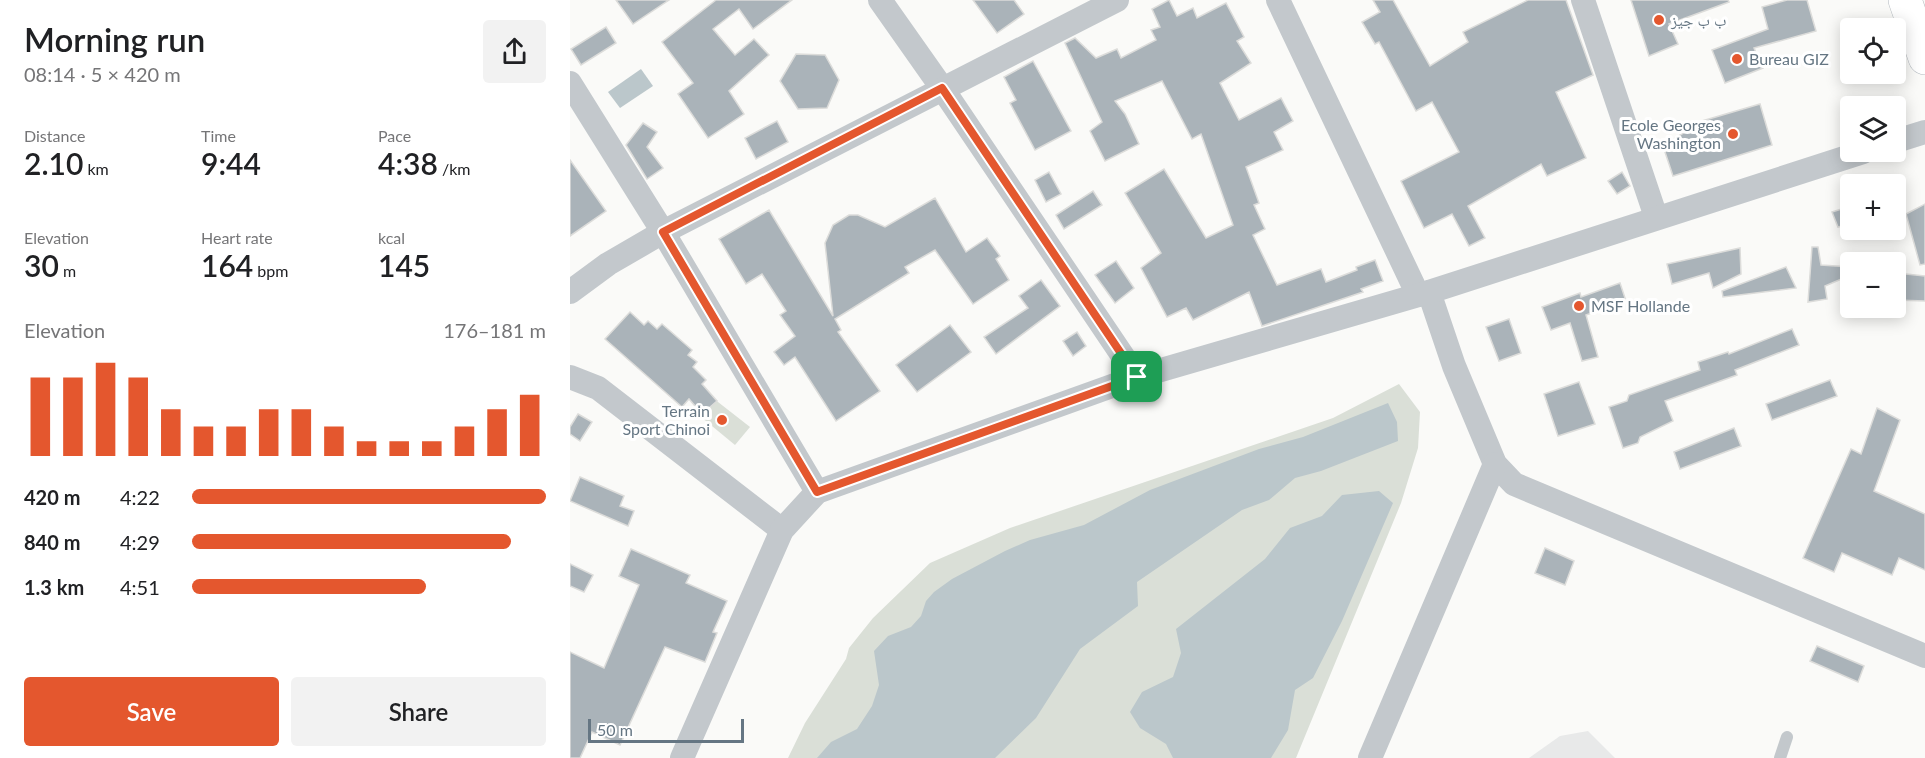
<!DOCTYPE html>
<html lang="en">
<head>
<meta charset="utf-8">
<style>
	body { margin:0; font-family:Lato,"Noto Naskh Arabic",sans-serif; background:#f2f2f2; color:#202124; height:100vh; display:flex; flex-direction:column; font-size:22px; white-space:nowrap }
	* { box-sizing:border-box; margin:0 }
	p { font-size:20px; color:#757577 }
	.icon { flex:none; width:33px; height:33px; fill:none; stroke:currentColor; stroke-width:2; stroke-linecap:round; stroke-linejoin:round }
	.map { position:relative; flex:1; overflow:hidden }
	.details { display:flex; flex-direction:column; background:#fff; width:570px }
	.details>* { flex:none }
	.fabs { position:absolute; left:1270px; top:18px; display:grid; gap:12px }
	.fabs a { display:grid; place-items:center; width:66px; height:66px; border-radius:6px; background:#fff; box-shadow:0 3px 15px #0003; font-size:30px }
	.scale { position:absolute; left:18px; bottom:15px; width:156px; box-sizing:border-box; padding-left:6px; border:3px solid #657683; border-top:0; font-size:16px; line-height:21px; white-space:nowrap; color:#657683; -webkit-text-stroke:4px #fff; paint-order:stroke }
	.pin { position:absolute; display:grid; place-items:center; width:51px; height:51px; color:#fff; margin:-26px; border-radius:12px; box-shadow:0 3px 9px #0006 }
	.round { display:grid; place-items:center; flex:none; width:63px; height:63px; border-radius:6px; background:#f2f2f2 }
	.overview { display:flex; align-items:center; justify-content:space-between; height:102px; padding:0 24px }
	h1 { font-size:33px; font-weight:600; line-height:45px }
	.figures { display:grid; grid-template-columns:repeat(3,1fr); gap:9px; height:102px; padding:6px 24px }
	.figures div { display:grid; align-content:center }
	.figures b { font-size:30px; font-weight:600 }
	.figures small { font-size:16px; font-weight:400 }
	.figures p { font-size:16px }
	.chart { height:168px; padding:12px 24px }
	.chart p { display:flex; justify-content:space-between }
	.chart svg { width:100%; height:108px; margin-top:6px; stroke:#e4572e; stroke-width:6 }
	.primary-button { display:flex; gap:12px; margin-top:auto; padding:12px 24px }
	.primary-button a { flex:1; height:69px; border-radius:6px; background:#e4572e; color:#fff; font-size:24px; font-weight:600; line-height:69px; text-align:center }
	.primary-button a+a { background:#f2f2f2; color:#202124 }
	ul { padding:0 24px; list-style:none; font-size:20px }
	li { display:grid; grid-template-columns:96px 72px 1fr; align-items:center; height:45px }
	li i { height:15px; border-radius:8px; background:#e4572e }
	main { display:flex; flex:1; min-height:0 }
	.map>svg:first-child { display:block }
	.built { fill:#e8e9e9 }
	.green { fill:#dadfd7 }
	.water { fill:#bbc7cb }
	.building { fill:#aab3b9; stroke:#dcdcda; stroke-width:1.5 }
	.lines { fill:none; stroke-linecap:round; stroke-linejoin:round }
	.secondary-casing { stroke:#b3babf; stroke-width:34 }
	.lane { stroke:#c3c8cc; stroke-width:12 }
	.street { stroke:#c3c8cc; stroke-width:24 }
	.secondary { stroke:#fff; stroke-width:33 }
	.route-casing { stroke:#fff; stroke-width:12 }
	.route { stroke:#e4572e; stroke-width:8 }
	.poi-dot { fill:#e4572e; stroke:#fff; stroke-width:2 }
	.labels { text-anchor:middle; stroke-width:6; stroke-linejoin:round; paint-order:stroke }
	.poi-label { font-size:16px; fill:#657683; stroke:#fff; text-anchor:start }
</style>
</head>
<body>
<main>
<section class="details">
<div class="overview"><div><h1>Morning run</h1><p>08:14 · 5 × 420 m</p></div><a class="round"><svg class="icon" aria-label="share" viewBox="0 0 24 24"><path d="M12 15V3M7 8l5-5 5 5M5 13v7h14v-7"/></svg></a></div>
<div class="figures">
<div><p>Distance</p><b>2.10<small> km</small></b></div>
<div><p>Time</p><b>9:44</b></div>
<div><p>Pace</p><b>4:38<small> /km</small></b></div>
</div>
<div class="figures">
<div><p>Elevation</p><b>30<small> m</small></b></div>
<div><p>Heart rate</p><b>164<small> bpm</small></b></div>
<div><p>kcal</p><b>145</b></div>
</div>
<div class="chart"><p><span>Elevation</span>176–181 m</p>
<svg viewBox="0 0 160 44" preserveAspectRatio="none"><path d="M5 44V12M15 44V12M25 44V6M35 44V12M45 44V25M55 44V32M65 44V32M75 44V25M85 44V25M95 44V32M105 44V38M115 44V38M125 44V38M135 44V32M145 44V25M155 44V19"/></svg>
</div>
<ul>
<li><b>420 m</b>4:22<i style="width:100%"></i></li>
<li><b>840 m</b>4:29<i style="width:90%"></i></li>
<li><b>1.3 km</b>4:51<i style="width:66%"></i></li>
</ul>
<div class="primary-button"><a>Save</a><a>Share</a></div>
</section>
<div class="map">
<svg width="1355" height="758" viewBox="0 0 1355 758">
	<rect width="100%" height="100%" fill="#fafaf8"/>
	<path class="built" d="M1018,731L1045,758H959L990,736Z"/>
	<g class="green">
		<path d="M829,384L850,412L848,448L831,503L726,758H218L235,723L276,659L279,648L303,618L360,563L440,528L763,418Z"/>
		<path d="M139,395L180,427L165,445L125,412Z"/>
	</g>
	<g class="water">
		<path d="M71,69L83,86L50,108L38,92Z"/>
		<path d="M818,403L827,422L828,441L751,471L725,478L699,500L672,510L567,582L568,606L510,649L466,718L425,758H247L261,742L287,729L302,706L309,685L304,651L318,636L341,627L351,616L356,601L364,592L382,579L435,551L460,540L514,525L580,490L689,449L733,437Z"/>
		<path d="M809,491L823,503L772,621L743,678L725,690L718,730L701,758H603L596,744L570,728L560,712L572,692L603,677L611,653L606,629L695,559L720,528L752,516L772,495Z"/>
	</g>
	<g class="building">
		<path d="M46,0H99L63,24Z"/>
		<path d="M146,0H222L183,29L169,9L143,29L165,55L184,39L199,55L159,91L174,114L138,138L108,94L123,83L92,42Z"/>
		<path d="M403,0H444L454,14L427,33Z"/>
		<path d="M599,0L607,16L623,8L627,18L656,3L674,37L667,41L681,63L650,83L669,120L711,98L723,121L704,132L713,150L676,167L689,203L684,205L695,229L683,235L707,285L751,269L756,282L787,270L786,267L805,260L813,281L791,289L793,292L692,326L679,292L623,320L616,308L597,317L571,268L591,253L555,193L594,169L636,238L663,225L631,134L622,139L592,81L545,101L555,114L569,144L535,161L520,131L532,122L495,43L505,38L526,58L547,49L551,58L586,40L581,30L590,27L582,9Z"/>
		<path d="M803,0H823L860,66L898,42L893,32L958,0H996L1023,75L986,92L1016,158L977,176L971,164L898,206L915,238L899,246L882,214L854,228L831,181L889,152L862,102L846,111L809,42L805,44L792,22L810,12Z"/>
		<path d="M1061,0H1158L1159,2L1099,24L1108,44L1079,56Z"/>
		<path d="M1217,0H1237L1246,31L1184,48L1193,68L1155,83L1142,50L1198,29L1192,7Z"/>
		<path d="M36,27L46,43L11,65L1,49Z"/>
		<path d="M226,54L255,55L269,80L257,108L228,109L210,81Z"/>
		<path d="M463,61L501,131L465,150L440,103L446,100L434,77Z"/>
		<path d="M1190,104L1202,145L1103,176L1093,146L1118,130L1115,126Z"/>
		<path d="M207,121L218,142L186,159L175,138Z"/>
		<path d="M73,123L87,132L77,147L93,168L77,179L56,145Z"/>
		<path d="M0,160L36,211L0,236Z"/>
		<path d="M479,172L491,194L476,202L465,180Z"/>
		<path d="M1052,172L1060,186L1047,194L1038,181Z"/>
		<path d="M523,191L532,205L494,229L486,215Z"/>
		<path d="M365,198L396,252L417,238L430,256L426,259L439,280L403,304L365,250L335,267L339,273L265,319L271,330L268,332L310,391L266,421L225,357L214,365L204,352L225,336L210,315L216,311L192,274L176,284L149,239L199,210L263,316L255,243L263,225L279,215H288L315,227Z"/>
		<path d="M1355,204V264L1350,265L1336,214Z"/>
		<path d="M1281,206V224L1268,227L1262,212Z"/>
		<path d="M1242,247H1248L1251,265L1281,267V275L1255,286L1257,299L1238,302Z"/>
		<path d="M1170,248L1171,274L1143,288L1139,273L1102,284L1097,264Z"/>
		<path d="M546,261L564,288L545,303L525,275Z"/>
		<path d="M1216,267L1226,288L1153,297L1152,291Z"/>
		<path d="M1326,273L1355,276V301L1326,300Z"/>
		<path d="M471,280L490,306L426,354L414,337L458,308L449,296Z"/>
		<path d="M1050,283L1056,301L1016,315L1028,357L1012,361L1000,323L981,330L972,307L1010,293L1011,297Z"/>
		<path d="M60,312L74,325L78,321L87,329L92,324L122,350L118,355L127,362L123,367L136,380L132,384L147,401L132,414L119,399L112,407L35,339Z"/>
		<path d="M939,319L951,353L929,361L916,327Z"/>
		<path d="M380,325L401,352L347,392L326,365Z"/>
		<path d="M1222,329L1229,345L1165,370L1167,375L1095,401L1103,421L1070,437L1068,443L1053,448L1039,407L1057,401L1059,395L1130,370L1128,362L1158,352L1159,354Z"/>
		<path d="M507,332L516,346L503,356L493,341Z"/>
		<path d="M1260,380L1267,396L1202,420L1196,404Z"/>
		<path d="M1009,382L1025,424L988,436L974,394Z"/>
		<path d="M1307,408L1330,420L1304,491L1355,514V570L1329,558L1322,575L1272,553L1264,572L1233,558L1281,449L1291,454Z"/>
		<path d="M8,414L22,422L10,441L0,434V427Z"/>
		<path d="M1164,428L1171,446L1110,469L1104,452Z"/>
		<path d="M10,477L54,496L50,506L64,511L58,526L0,501Z"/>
		<path d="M975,548L1004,561L995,585L965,573Z"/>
		<path d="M61,549L120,575L116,583L157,601L143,632L147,633L135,662L95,647L50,745L22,732L10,758H0V652L34,668L69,585L49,576Z"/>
		<path d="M0,564L23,575L14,592L0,586Z"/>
		<path d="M1247,646L1294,666L1288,682L1240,661Z"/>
	</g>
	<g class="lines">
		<g class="secondary-casing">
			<path id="secondary" d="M1335,0L1355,58"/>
		</g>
		<path class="lane" d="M1210,758L1217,737"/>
		<g class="street">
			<path d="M310,0L372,88L567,377"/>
			<path d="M708,0L848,295"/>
			<path d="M1013,0L1086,217"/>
			<path d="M0,83L93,232L247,492"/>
			<path d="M1326,141L1355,132"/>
			<path d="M0,292L38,264L93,232L547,0"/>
			<path d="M859,292L884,366L925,464L944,484L1355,656"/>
			<path d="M0,377L28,388L212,530"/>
			<path d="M112,758L212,530L247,492L567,377L859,292L1293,152"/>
			<path d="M800,758L925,464"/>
		</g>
		<use href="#secondary" class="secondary"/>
	</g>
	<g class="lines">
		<g class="route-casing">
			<path id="route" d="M372,88L567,377L247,492L93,232Z"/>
		</g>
		<use href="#route" class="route"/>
	</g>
	<g class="poi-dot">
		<circle cx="1089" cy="20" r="6"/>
		<circle cx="1167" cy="59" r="6"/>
		<circle cx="1163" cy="134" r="6"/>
		<circle cx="1009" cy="306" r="6"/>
		<circle cx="152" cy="420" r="6"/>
	</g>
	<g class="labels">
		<g class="poi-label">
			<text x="1101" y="26">ب ب جيز</text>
			<text x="1179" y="65">Bureau GIZ</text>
			<text x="1151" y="131" text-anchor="end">Ecole Georges<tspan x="1151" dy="18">Washington</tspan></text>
			<text x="1021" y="312">MSF Hollande</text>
			<text x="140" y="417" text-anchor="end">Terrain<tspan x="140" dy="18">Sport Chinoi</tspan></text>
		</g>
	</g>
</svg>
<div class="fabs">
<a><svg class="icon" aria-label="locate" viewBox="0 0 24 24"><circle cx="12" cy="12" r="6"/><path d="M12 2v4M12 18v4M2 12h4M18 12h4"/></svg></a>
<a><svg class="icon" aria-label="layers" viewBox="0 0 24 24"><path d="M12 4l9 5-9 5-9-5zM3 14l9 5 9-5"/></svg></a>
<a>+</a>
<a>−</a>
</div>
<div class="scale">50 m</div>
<div class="pin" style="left:567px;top:377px;background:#1e9e55"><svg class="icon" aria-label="arrive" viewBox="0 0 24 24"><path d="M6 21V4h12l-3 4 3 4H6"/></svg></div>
</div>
</main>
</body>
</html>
